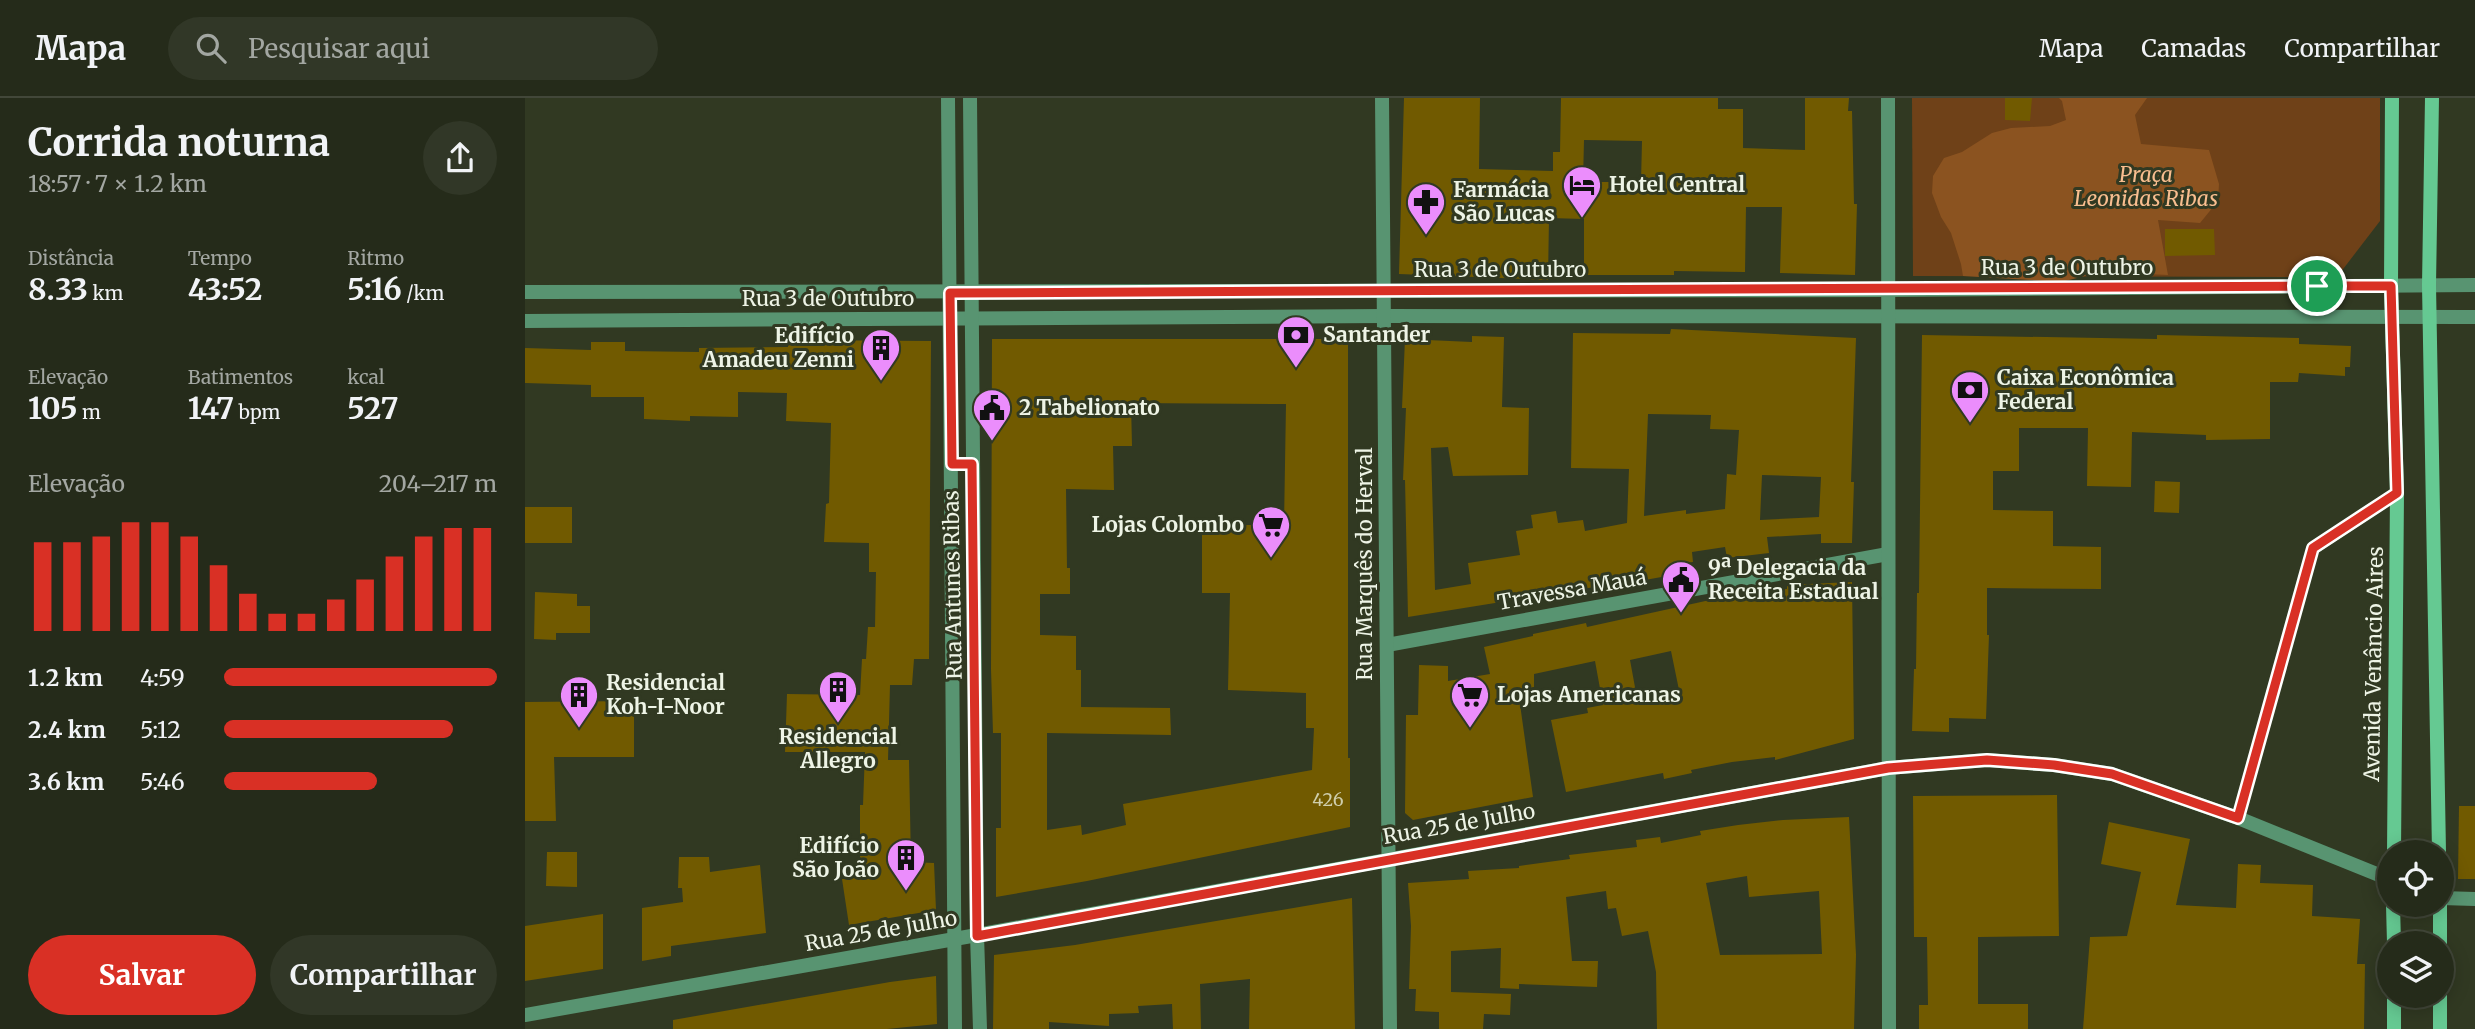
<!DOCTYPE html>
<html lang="pt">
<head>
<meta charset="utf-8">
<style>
	body { margin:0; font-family:Merriweather,serif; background:#313727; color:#f1f3f6; height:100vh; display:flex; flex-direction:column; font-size:26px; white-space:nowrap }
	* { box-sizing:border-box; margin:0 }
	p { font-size:23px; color:#a3a7a2 }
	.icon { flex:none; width:38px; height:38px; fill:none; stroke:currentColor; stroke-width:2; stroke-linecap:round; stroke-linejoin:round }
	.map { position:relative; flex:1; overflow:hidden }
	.side { display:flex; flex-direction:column; background:#252b1a; width:525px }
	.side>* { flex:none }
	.controls { position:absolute; left:1852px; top:742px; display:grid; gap:14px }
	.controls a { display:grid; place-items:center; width:77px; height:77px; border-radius:50%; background:#252b1a; box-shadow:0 4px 18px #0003,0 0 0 2px #424739; font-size:35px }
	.pin { position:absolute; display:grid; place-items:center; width:60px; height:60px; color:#fff; margin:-30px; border:4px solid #fff; border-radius:50%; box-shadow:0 2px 7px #0007 }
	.round { display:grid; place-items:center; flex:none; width:74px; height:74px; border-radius:37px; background:#313727 }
	.summary { display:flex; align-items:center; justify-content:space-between; height:119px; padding:0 28px }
	h1 { font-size:38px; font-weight:700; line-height:52px }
	.metrics { display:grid; grid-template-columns:repeat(3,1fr); gap:10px; height:119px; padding:7px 28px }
	.metrics div { display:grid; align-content:center }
	.metrics b { font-size:30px; font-weight:700 }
	.metrics small { font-size:19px; font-weight:400 }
	.metrics p { font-size:19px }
	.chart { height:196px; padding:14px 28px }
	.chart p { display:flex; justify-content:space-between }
	.chart svg { width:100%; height:126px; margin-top:7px; stroke:#d93025; stroke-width:6 }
	.button { display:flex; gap:14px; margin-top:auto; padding:14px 28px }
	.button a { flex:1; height:80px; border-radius:42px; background:#d93025; color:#fff; font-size:28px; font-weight:700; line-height:80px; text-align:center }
	.button a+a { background:#313727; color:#f1f3f6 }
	ul { padding:0 28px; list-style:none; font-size:23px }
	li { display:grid; grid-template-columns:112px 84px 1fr; align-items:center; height:52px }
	li i { height:18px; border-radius:9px; background:#d93025 }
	header { display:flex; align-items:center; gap:42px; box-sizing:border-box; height:98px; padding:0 35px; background:#252b1a; border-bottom:2px solid #424739 }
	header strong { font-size:33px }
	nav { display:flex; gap:38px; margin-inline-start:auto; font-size:24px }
	.search { width:490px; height:63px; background:#313727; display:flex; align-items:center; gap:18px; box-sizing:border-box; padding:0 24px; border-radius:38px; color:#a3a7a2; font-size:26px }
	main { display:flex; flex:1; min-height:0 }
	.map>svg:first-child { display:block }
	.green { fill:#6f4118 }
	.forest { fill:#8b5320 }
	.building { fill:#715a00; fill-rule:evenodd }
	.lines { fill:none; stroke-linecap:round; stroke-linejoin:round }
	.service { stroke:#589471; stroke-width:12 }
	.minor { stroke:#589471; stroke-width:14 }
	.tertiary { stroke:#589471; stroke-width:14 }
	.secondary { stroke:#65c992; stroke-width:14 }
	.route-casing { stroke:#fff; stroke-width:14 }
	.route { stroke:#d93025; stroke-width:9 }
	.labels { text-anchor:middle; stroke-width:6; stroke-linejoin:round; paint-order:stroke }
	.number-label { font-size:18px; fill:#cfceac }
	.park-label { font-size:21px; font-style:italic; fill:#f9be8f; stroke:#313922 }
	.poi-label { font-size:21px; font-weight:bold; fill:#eef4e6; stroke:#313922; text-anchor:start }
	.street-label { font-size:21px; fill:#eef4e6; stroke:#313922 }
</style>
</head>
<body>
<header>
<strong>Mapa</strong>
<div class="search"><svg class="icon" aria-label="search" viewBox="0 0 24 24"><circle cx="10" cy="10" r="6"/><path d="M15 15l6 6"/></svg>Pesquisar aqui</div>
<nav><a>Mapa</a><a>Camadas</a><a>Compartilhar</a></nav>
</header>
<main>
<section class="side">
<div class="summary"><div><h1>Corrida noturna</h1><p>18:57 · 7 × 1.2 km</p></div><a class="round"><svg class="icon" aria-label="share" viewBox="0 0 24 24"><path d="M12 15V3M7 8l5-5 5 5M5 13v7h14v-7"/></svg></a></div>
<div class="metrics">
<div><p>Distância</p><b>8.33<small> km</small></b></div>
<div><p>Tempo</p><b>43:52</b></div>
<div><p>Ritmo</p><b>5:16<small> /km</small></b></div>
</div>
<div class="metrics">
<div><p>Elevação</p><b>105<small> m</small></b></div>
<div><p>Batimentos</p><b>147<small> bpm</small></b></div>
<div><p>kcal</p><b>527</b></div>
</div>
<div class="chart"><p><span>Elevação</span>204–217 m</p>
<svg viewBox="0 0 160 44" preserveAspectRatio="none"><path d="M5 44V13M15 44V13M25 44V11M35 44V6M45 44V6M55 44V11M65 44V21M75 44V31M85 44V38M95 44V38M105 44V33M115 44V26M125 44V18M135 44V11M145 44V8M155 44V8"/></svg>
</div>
<ul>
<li><b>1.2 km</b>4:59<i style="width:100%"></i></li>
<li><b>2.4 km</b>5:12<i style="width:84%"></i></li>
<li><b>3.6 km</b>5:46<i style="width:56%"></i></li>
</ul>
<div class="button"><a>Salvar</a><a>Compartilhar</a></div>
</section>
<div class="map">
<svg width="1950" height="931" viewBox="0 0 1950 931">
	<rect width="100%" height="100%" fill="#313922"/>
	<path class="green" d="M1387,0H1855V123L1812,179L1388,178Z"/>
	<path class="forest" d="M1534,0H1622L1610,17L1616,46L1684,52L1694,86L1693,103L1675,125L1633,122L1643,177L1576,174L1536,184L1438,178L1436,166L1426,135L1416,119L1407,95L1408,78L1419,60L1437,54L1467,35L1486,30L1525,28L1541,22L1537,3Z"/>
	<g class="building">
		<path d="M879,0H955L954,71L1028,73V54H1035L1036,0H1193V11H1218V50L1280,52V0H1324L1323,13H1327L1329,106H1332L1330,177L1255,175L1257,109H1221L1220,174L1149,173V177H1059V121L1024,120L1023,182L874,176ZM1059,42L1117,43L1116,84H1058Z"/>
		<path d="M1480,0H1507L1505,23L1480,22Z"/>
		<path d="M1640,131H1689L1690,157L1640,158Z"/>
		<path d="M1146,231L1331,240L1326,384H1329L1327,445H1296V436L1242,439L1244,455L1202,460L1200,449L1167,454L1168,464L1144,467L1142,478L1076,490V488L883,519L880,382H878L881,310H877L880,241L947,244V238L979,239L977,309L1004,310L1003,377L928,378L923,349L906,350L910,492L946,486L943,465L995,457L991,433L1008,430L1006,417L1031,413L1033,425L1058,422L1060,433L1102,425L1104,371L1046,370L1048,235L1145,236ZM1123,316L1186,317L1185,331L1214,332L1211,377L1202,376L1200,411L1161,416V412L1119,418ZM1237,377L1296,379L1294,419L1235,422Z"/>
		<path d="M1397,237L1632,241V237L1774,240V246L1826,248L1825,269H1820V278L1774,275L1773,284H1745V341L1681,342V337L1607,334L1606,389L1562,388L1563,330H1494V373H1468V412L1528,413V448L1576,449V491L1462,490V537H1464L1461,621L1424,620V634L1387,633L1389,571H1391L1392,495H1394Z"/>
		<path d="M467,241H823V660H825V729L562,783L471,799V730H476V635H468L466,571ZM606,305L761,306L759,427H677V495H705L703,592L781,595V630H789L787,672L598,706L601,727L557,737L556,727L522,732V635L646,637L645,610L556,609V572H551V538L515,537V496H545V470H542L541,391L589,392L588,348H607Z"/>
		<path d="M263,242L406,243L404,561H389L387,587H365L363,662H384L386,764L409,765L411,812L324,827L317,781L335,779V707H338L340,654H260L262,596L335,597L337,561H341L343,529H350L351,474H344V445L299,444L301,406L304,405L306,325L261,323L262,295L213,294V319L165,318V323L119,321V299H66V287L0,285V250L66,252V244H100V253L174,254V250L263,249Z"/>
		<path d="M1630,383L1655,384L1654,415L1629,414Z"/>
		<rect x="0" y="409" width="47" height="36"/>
		<path d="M1327,484L1329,641L1250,662V659L1207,664L1166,672L1167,675L1139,681L1138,675L1041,694L1026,622L1063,615L1062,610L1078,607L1070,563L1009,576V589L993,592L1008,699L888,722L880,715L881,617H893L894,567L923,568V583L965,576L959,549L1008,538V536L1061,525L1062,529L1185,502L1236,501L1235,493L1262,491V487ZM1146,553L1154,592L1112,600L1105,562Z"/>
		<path d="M10,494L52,496V508H65V535H31V542L9,541Z"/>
		<path d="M109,603V659H29L31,723H0V604Z"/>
		<path d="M1532,697L1534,838L1453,839V906H1503V931H1394V907H1403L1402,839H1389L1388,698Z"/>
		<path d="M1934,708H1950V781H1933Z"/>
		<path d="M1324,719L1331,857L1329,931H1132L1131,874L1123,833L1097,838L1091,810L1083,811L1081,793L1041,799L1047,863H1073L1072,889L994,886V891L975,890L976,850L926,853V894L986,896L985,917L959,916L958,931H914V914L890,913L891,891H884L886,828L883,785L944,781L943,773L994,770V768L1045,761L1044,757L1112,749L1111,742L1135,739L1136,745L1176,737L1175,733L1213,727L1258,722ZM1222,778L1224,799L1294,793L1297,856L1195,857L1181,785Z"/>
		<path d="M1584,724L1665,741L1651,807L1711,810L1713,766L1736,767L1735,785L1788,787L1787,818L1835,821L1832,866H1840L1839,931H1558L1565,839L1602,838L1616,774L1576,766Z"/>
		<path d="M22,754H52V789L21,788Z"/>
		<path d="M154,759H184L185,774L235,767L241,835L146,848V858L117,863V810L158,804L157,790H153Z"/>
		<path d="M827,800L830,931H724L725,881L675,886L676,931H648L647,906L613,908L614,915L584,916V928L524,924V931H468L469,857L550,847Z"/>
		<path d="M78,816V871L0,883V828Z"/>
		<path d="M411,878L412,926L362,931H148V922L365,884Z"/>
	</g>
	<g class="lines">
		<path class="service" d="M1713,720L1788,451L1872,395"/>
		<g class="minor">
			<path d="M0,194L1363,192L1950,187"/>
			<path d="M0,223L859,218L1950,219"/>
			<path d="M862,547L1363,456"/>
			<path d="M1916,800L1950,801"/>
			<path d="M0,917L452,837L1363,670L1462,662L1529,667L1587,676L1713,720L1864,781"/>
		</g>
		<g class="tertiary">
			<path d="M423,0L430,931"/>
			<path d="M445,0L452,837L455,931"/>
			<path d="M857,0L865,931"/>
			<path d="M1363,0L1364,931"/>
		</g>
		<g class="secondary">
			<path d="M1867,0L1866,188L1872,395L1869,754"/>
			<path d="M1907,0L1904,187L1914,754"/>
			<path d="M1868,807L1869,845"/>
			<path d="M1915,807V845"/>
			<path d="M1869,898V931"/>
			<path d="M1915,898V931"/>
		</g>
	</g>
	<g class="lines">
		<g class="route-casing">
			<path id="route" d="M1792,188H1866L1872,395L1788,450L1713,720L1587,676L1529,667L1462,662L1363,670L452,838L447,366H427L425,195Z"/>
		</g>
		<use href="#route" class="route"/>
	</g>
	<defs>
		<g id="hotel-pin" transform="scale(2.0125)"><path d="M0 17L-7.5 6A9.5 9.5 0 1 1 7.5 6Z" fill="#eb8dfc" stroke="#313922"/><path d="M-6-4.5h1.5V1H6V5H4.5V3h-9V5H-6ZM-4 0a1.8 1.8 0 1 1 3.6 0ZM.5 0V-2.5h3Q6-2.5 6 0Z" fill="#111"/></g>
		<g id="pharmacy-pin" transform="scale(2.0125)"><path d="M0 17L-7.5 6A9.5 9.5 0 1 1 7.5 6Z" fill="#eb8dfc" stroke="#313922"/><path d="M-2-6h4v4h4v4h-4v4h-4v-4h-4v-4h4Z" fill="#111"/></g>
		<g id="bank-pin" transform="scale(2.0125)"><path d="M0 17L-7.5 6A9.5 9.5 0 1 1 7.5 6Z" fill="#eb8dfc" stroke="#313922"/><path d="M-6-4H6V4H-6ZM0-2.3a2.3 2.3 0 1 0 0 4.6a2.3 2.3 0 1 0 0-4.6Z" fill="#111"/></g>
		<g id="building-pin" transform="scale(2.0125)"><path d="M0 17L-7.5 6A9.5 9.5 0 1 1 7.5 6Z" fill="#eb8dfc" stroke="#313922"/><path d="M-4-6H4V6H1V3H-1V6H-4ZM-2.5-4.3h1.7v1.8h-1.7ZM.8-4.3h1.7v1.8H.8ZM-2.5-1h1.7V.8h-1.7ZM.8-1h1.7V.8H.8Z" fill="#111"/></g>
		<g id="civic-pin" transform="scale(2.0125)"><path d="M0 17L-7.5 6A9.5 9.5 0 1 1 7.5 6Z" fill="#eb8dfc" stroke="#313922"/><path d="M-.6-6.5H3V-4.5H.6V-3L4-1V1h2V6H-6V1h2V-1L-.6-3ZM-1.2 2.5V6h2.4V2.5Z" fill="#111"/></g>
		<g id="supermarket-pin" transform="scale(2.0125)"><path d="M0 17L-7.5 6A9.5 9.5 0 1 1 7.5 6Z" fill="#eb8dfc" stroke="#313922"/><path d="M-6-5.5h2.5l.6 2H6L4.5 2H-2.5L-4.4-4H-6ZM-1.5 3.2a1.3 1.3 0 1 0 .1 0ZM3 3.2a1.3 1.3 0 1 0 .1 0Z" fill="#111"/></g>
	</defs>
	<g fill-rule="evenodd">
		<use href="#hotel-pin" x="1057" y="87"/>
		<use href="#pharmacy-pin" x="901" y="104"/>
		<use href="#bank-pin" x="771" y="237"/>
		<use href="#building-pin" x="356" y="250"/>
		<use href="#bank-pin" x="1445" y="292"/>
		<use href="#civic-pin" x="467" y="310"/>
		<use href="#supermarket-pin" x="746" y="427"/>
		<use href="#civic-pin" x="1156" y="482"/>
		<use href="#building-pin" x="313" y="592"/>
		<use href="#building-pin" x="54" y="597"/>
		<use href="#supermarket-pin" x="945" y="597"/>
		<use href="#building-pin" x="381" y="760"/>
	</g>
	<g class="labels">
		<g class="number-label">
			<text x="803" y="708">426</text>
		</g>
		<g class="park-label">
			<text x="1621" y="84">Praça<tspan x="1621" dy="24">Leonidas Ribas</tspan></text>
		</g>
		<g class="poi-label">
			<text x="1084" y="94">Hotel Central</text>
			<text x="928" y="99">Farmácia<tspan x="928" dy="24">São Lucas</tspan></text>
			<text x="798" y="244">Santander</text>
			<text x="329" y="245" text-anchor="end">Edifício<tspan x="329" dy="24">Amadeu Zenni</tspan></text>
			<text x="1472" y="287">Caixa Econômica<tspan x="1472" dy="24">Federal</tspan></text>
			<text x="494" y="317">2 Tabelionato</text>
			<text x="719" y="434" text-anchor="end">Lojas Colombo</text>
			<text x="1183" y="477">9ª Delegacia da<tspan x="1183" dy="24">Receita Estadual</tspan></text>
			<text x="81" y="592">Residencial<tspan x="81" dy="24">Koh-I-Noor</tspan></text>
			<text x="972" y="604">Lojas Americanas</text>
			<text x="313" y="646" text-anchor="middle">Residencial<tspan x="313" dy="24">Allegro</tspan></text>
			<text x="354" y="755" text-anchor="end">Edifício<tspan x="354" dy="24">São João</tspan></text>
		</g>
		<g class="street-label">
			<text x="1542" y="177">Rua 3 de Outubro</text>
			<text x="975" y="179">Rua 3 de Outubro</text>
			<text x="303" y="208">Rua 3 de Outubro</text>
			<text transform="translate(840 466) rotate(-90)" y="7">Rua Marquês do Herval</text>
			<text transform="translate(428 487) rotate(-91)" y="7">Rua Antunes Ribas</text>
			<text transform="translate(1047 492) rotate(-10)" y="7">Travessa Mauá</text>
			<text transform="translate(1849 566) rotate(-89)" y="7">Avenida Venâncio Aires</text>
			<text transform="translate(934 726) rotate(-10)" y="7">Rua 25 de Julho</text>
			<text transform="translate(356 833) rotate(-10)" y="7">Rua 25 de Julho</text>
		</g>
	</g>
</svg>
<div class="controls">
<a><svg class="icon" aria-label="locate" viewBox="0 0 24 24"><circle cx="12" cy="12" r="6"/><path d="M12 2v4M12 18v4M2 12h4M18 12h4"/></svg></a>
<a><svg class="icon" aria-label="layers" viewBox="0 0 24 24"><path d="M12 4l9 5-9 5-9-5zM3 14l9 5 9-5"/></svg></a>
</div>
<div class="pin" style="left:1792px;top:188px;background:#1e9e55"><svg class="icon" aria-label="arrive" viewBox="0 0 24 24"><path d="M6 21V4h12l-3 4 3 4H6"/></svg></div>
</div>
</main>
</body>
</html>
